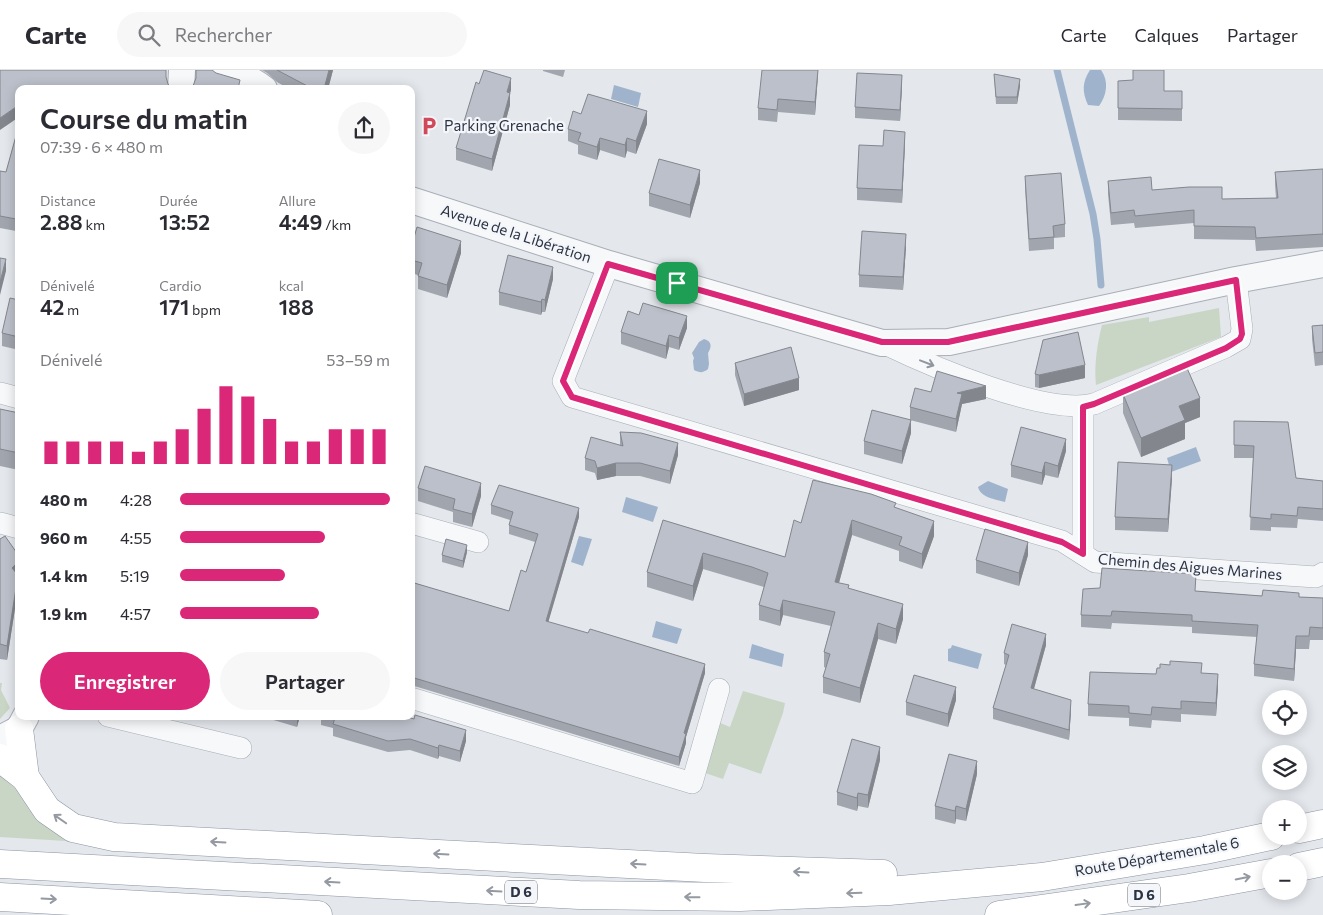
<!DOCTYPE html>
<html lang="fr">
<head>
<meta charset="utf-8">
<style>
	body { margin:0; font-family:Commissioner,sans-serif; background:#f7f7f7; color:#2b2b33; height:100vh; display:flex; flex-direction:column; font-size:19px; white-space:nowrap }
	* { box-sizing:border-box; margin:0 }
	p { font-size:16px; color:#7c7c81 }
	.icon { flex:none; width:28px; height:28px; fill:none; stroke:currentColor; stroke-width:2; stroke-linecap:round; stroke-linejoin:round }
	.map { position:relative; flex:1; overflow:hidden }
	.panel { position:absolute; left:15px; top:15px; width:400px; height:635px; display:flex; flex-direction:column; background:#fff; border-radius:10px; box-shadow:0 2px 12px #0003 }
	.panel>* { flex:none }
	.buttons { position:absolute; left:1262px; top:620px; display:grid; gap:10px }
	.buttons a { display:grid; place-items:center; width:45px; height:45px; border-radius:50%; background:#fff; box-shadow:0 2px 12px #0003; font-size:25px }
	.pin { position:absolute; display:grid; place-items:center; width:42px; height:42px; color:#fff; margin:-21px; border-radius:10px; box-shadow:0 2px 8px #0006 }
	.round { display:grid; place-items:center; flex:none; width:52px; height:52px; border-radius:26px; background:#f7f7f7 }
	.headline { display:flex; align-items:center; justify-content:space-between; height:85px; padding:0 25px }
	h1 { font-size:28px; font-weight:600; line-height:38px }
	.stats { display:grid; grid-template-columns:repeat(3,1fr); gap:8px; height:85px; padding:5px 25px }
	.stats div { display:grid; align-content:center }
	.stats b { font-size:21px; font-weight:600 }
	.stats small { font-size:14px; font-weight:400 }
	.stats p { font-size:14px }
	.chart { height:140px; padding:10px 25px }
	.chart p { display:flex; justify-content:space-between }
	.chart svg { width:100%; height:90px; margin-top:5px; stroke:#db2777; stroke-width:6 }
	.cta { display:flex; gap:10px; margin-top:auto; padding:10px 25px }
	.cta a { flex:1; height:58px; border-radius:30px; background:#db2777; color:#fff; font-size:20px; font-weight:600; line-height:58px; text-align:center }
	.cta a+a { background:#f7f7f7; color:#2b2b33 }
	ul { padding:0 25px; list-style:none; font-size:16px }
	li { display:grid; grid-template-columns:80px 60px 1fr; align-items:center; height:38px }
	li i { height:12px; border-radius:6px; background:#db2777 }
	header { display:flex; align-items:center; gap:30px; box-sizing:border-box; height:70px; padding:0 25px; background:#fff; border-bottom:1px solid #e1e1e2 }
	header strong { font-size:24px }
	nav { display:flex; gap:28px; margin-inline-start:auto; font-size:18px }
	.search { width:350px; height:45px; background:#f7f7f7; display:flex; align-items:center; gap:12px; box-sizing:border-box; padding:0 18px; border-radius:28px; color:#7c7c81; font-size:19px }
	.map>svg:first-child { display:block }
	.green { fill:#c9d6c5 }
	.water { fill:#9fb4cc }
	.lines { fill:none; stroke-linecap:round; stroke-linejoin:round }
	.stream { stroke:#9fb4cc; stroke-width:7 }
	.minor-casing { stroke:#a9aeb7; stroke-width:22 }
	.tertiary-casing { stroke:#a9aeb7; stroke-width:28 }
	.trunk-casing { stroke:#8b94a3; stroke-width:29 }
	.minor { stroke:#f7f8fa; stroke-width:21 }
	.tertiary { stroke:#f7f8fa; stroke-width:26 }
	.trunk { stroke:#fff; stroke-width:28 }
	.wall { fill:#a1a5ae }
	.shaded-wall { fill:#83868d }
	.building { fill:#bbc0ca; stroke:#83868d }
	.oneway { stroke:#9196a0 }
	.oneway2 { stroke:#959aa2 }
	.route-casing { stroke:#fff; stroke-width:10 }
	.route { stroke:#db2777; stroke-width:6 }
	.labels { text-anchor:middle; stroke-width:4.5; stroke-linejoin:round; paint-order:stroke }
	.shield { fill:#f4f6f9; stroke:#676e7b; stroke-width:1 }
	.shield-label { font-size:14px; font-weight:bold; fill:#2b3445 }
	.poi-label { font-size:15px; fill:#2b3445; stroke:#f4f6f9; text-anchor:start }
	.street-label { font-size:15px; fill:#2b3445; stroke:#f4f6f9 }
</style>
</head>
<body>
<header>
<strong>Carte</strong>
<div class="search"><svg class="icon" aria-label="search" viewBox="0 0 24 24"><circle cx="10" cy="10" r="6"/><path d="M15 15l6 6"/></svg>Rechercher</div>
<nav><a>Carte</a><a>Calques</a><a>Partager</a></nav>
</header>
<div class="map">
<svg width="1323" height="845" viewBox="0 0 1323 845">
	<rect width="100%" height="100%" fill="#e4e7ec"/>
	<g class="green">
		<path d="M1219,238L1221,267L1096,315C1094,295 1097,275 1102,255L1149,247V252Z"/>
		<path d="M0,613H2L1,620L10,638L0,649Z"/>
		<path d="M743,621L785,633L783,643L761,704L729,693L723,709L705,703L720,653L730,657Z"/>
		<path d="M0,703L9,711L40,748L66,771L0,767Z"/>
	</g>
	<g class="water">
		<path d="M1090,0H1101C1109,11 1107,25 1099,36L1088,35C1082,22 1082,12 1090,0Z"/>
		<path d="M614,15L641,23L638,37L611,29Z"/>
		<path d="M704,269C712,271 712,277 708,283L709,294L708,299C703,303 700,303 694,300L693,291L694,288L692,283L699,272Z"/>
		<path d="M1196,377L1201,391L1171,402L1167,388Z"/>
		<path d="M988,411L1008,419L1005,432C995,429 981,428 978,417Z"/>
		<path d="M626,427L658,437L653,452L622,442Z"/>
		<path d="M579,466L592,469L583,496L571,492Z"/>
		<path d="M656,551L682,559L677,574L652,567Z"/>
		<path d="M752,574L784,584L782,597L749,588Z"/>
		<path d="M952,575L982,584L978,599L948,591V579L951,578Z"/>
	</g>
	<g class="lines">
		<path class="stream" d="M1057,0L1093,144L1097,169L1101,215"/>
		<g class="minor-casing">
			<g id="minor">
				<path d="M609,194L563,311L572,327L1062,471L1095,492L1316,507L1323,503"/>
				<path d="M885,274C931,296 1045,346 1094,334L1226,277L1240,269L1242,259L1236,210"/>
				<path d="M0,323L19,328"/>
				<path d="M0,453L19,458"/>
				<path d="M411,453L478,472"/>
				<path d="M1083,484V337"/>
				<path d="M411,628L692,713L719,619"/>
				<path d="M108,646L241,678"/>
			</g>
		</g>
		<g class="tertiary-casing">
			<g id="tertiary">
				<path d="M220,0C236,4 251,8 264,19"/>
				<path d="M181,19L182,0"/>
				<path d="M411,130L609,194L882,273L949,272L1236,210L1323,194"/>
				<path d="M0,669L19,659L26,646"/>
			</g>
		</g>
		<g class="trunk-casing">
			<g id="trunk">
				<path d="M19,659L25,707"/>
				<path d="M0,688L25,707L47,740L73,758L114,767L705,798L883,804"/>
				<path d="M1299,759L1323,754"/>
				<path d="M0,794L579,825L740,827L889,821L1042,807L1205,780L1271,766"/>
				<path d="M1299,797L1323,792"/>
				<path d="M0,827L318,845"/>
				<path d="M999,845L1189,818L1271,803"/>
			</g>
		</g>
		<use href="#minor" class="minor"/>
		<use href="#tertiary" class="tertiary"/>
		<use href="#trunk" class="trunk"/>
	</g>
	<g class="wall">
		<path d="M262,0H333L328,19H289L277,12L267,3Z"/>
		<path d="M543,0H565L563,7L543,1Z"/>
		<path d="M818,0L815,45L778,42L777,52L758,50V38Z"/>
		<path d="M994,4L1020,16L1017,34H996Z"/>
		<path d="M1118,11L1164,21H1182V51L1118,50Z"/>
		<path d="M479,14L511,20L510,23V35L492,101L456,90V78Z"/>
		<path d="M902,16L900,51L855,48V37Z"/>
		<path d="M581,44L647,54L636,84L627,81L625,88L600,80L597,90L578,84V75L568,71V59Z"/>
		<path d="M19,55L16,161L0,158V101L6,102Z"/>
		<path d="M905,74L902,133L857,130V118L883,76Z"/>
		<path d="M1323,99V177L1256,181L1255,170L1194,169V153L1135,158L1134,153L1111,155L1108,124V111L1152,120L1222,129L1276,128L1275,115V102Z"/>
		<path d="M1025,106L1065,154V167L1054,168V179L1029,181L1025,118Z"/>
		<path d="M700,113L690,148L649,136V123Z"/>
		<path d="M906,177L903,220L859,217V205Z"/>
		<path d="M411,178L461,183L447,228L418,219V205L411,203Z"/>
		<path d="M553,209L545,242H542L541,245L499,235V222Z"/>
		<path d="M19,230V280L2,276V263Z"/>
		<path d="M639,245L687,258L679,280L669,277L666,289L621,274V262Z"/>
		<path d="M1323,255V295L1315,296L1312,269V256Z"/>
		<path d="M735,293L799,320L744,336L735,305Z"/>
		<path d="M1035,304L1085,308L1039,318L1035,317Z"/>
		<path d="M931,322L986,329L962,334L956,362L910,350V337Z"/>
		<path d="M1123,324L1200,347L1185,353V369L1141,387L1123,343Z"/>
		<path d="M0,339L19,343V400L0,396Z"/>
		<path d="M1234,351L1296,408L1323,411V451L1298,449L1297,458L1271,457V461L1250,460L1253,388H1234Z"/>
		<path d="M620,362L678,385L670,414L640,406H616L597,410L595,403L585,400V388L620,375Z"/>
		<path d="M911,363L902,394L864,384V371Z"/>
		<path d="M1066,381L1058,408L1045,405L1042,415L1011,407V395Z"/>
		<path d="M1172,408L1168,462L1115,460V447Z"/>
		<path d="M418,418L481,426L472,457L453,452V442L418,431Z"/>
		<path d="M491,435L579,447L548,552L705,603L686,667V673L679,696L411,615V512L509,541L526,502L535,472L509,464V455L510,450L491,444Z"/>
		<path d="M896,438L934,466L922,499L899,491V481L852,465L839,513L903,549L896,574L878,569L860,633L823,623V607L826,598L824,597V582L831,556L783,545L780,556L759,550V535L764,517L703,499L693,531L647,517V502L663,450L785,487L801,453Z"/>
		<path d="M0,469L18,507V519L7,590L0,589Z"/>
		<path d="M467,482L463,498L442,492V485Z"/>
		<path d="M1028,485L1019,516L976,503V490Z"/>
		<path d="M1196,521L1262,526L1323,528V570H1310L1309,579H1296L1294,611L1254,606V594L1257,567L1192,563V557L1112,553L1111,559L1081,557V545Z"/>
		<path d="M1046,575L1034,619L1071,640L1069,670L993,649V638L1006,595L1004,594V583Z"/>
		<path d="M1202,603L1218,616L1216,646L1181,644V652L1152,650L1151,658L1129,656V648L1088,646V634L1156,604Z"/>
		<path d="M956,630L948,657L906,645V632Z"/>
		<path d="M270,646H300L297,657L270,649Z"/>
		<path d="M321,646H405L466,671L460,692L439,686L438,689L410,680L388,682L333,666V658L321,655Z"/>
		<path d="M880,690L868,738L858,736L857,741L837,735V722Z"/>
		<path d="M977,704L966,751L956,749L955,754L935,749V736Z"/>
	</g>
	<g class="shaded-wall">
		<path d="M329,0H333L328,19H324Z"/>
		<path d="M818,0V6L815,45V32Z"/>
		<path d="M902,5V16L900,51V40Z"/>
		<path d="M511,8V20L507,34V22Z"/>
		<path d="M1020,9V16L1017,34V27Z"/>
		<path d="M510,23V35L492,101V89Z"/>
		<path d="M19,35V47L0,60V48Z"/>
		<path d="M647,41V54L636,84V71Z"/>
		<path d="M905,62V74L902,133V120Z"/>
		<path d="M600,68V80L597,90V77Z"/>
		<path d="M627,68V81L625,88V75Z"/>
		<path d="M700,100V113L690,148V135Z"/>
		<path d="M19,136V148L16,161V149Z"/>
		<path d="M906,164V177L903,220V207Z"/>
		<path d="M461,171V183L447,228V215Z"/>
		<path d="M6,189V201L0,225V212Z"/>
		<path d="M553,197V209L545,242V230Z"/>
		<path d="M542,229V242L541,245V232Z"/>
		<path d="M687,246V258L679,280V268Z"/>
		<path d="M669,265V277L666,289V276Z"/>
		<path d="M1085,295V308L1039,318V305Z"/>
		<path d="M799,308V320L744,336V324Z"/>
		<path d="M986,316V329L962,334L956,362L957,323Z"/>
		<path d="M1200,328V347L1185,353V369L1141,387V368L1179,336Z"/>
		<path d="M911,350V363L902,394V381Z"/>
		<path d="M1066,369V381L1058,408V396Z"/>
		<path d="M678,373V385L670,414V401Z"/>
		<path d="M1045,392V405L1042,415V403Z"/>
		<path d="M616,393V406L597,410V398Z"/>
		<path d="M1172,395V408L1168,462V449Z"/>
		<path d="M481,413V426L472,457V444Z"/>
		<path d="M579,438V447L546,560V551Z"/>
		<path d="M852,450V465L835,527V512Z"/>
		<path d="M934,451V466L922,499V484Z"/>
		<path d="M1028,472V485L1019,516V503Z"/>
		<path d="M467,475V482L463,498V491Z"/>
		<path d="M703,483V499L693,531V516Z"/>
		<path d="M19,491L18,519L7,590V576L12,498Z"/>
		<path d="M783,530V545L780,556V541Z"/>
		<path d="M903,534V549L896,574V559Z"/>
		<path d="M878,553V569L860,633V618Z"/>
		<path d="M1046,564V575L1031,629V618Z"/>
		<path d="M1296,566V579L1294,611V599Z"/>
		<path d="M705,594V603L686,667V673L679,696V687L684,663Z"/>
		<path d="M1218,604V616L1216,646V633Z"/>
		<path d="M956,617V630L948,657V644Z"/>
		<path d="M1071,630V640L1069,670V660Z"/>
		<path d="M297,646H300L297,657Z"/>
		<path d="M466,660V671L460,692V681Z"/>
		<path d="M439,675V686L438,689V678Z"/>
		<path d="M880,677V690L868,738V725Z"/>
		<path d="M977,691V704L966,751V739Z"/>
		<path d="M858,723V736L857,741V728Z"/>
		<path d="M956,736V749L955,754V741Z"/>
	</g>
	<g class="building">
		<path d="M0,0H166V7L168,14L172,19H19V35L0,48Z"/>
		<path d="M196,0H212L216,3L240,10L238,19H189L193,16L196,8Z"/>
		<path d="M277,0H329L324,19H313Z"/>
		<path d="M484,0L511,8L507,22L510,23L492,89L456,78L476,12L479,14Z"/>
		<path d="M762,0H818L815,32L778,29L777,40L758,38Z"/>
		<path d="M1133,0H1164V21H1182V39L1118,38V11L1133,10Z"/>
		<path d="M857,3L902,5L900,40L855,37Z"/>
		<path d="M994,4L1020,9L1017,27H996Z"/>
		<path d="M588,24L647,41L636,71L627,68L625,75L600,68L597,77L578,71L581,63L568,59L573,41L581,44Z"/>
		<path d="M19,55V136L16,149L0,146V101L6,102Z"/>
		<path d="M884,60L905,62L902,120L857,118L859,75L883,76Z"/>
		<path d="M659,89L700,100L690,135L649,123Z"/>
		<path d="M1323,99V164L1256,168L1255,157L1194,156V140L1135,146L1134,140L1111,143L1108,111L1151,107L1152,120L1189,117H1222V129L1278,128L1275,102Z"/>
		<path d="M1061,103L1065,154L1053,156L1054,167L1029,169L1025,106Z"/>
		<path d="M417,157L461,171L447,215L418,206L422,193L411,190V178Z"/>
		<path d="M862,161L906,164L903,207L859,205Z"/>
		<path d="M508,185L553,197L545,230L542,229L541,232L499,222Z"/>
		<path d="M0,188L6,189L0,212Z"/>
		<path d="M10,228L19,230V267L2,263Z"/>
		<path d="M643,233L687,246L679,268L669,265L666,276L621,262L628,241L639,245Z"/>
		<path d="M1323,255V282L1315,283L1312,256Z"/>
		<path d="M1078,262L1085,295L1039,305L1035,304L1043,270Z"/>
		<path d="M791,277L799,308L744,324L735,293Z"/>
		<path d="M1187,298L1200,328L1179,336L1185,350L1141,368L1123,324Z"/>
		<path d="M937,301L986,316L957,323L962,324L956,349L910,337L915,318L931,322Z"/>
		<path d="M0,339L19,343V383L0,379Z"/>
		<path d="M872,340L911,350L902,381L864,371Z"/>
		<path d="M1234,351L1288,352L1296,408L1323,411V439L1298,437L1297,446L1271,444V449L1250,447L1254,376L1234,375Z"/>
		<path d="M1021,357L1066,369L1058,396L1045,392L1042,403L1011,395Z"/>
		<path d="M620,362L641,363L678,373L670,401L640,393H616L597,398L595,391L585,388L591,367L623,376Z"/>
		<path d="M1118,392L1172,395L1168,449L1115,447Z"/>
		<path d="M425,396L481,413L472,444L453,439L455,429L418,418Z"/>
		<path d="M813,410L871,424L896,433L894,437L934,451L922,484L899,475L902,467L852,450L835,512L849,515L848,518L903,534L896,559L878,553L860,618L823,607L830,584L824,582L835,542L783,530L780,541L759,535L768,503L752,497L703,483L693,516L647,502L663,450L785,487L794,450L801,453Z"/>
		<path d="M499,415L579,438L546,551L588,563L590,559L705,594L684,663L686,664L679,687L411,607V512L509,541L521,500L526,502L538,464L509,455L513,442L491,435Z"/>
		<path d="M985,459L1028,472L1019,503L976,490Z"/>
		<path d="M5,466L19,486V491L12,498L18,505L7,576L0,574V469Z"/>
		<path d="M446,469L467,475L463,491L442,485Z"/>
		<path d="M1102,498L1196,504L1195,521L1262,526L1263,520L1299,523V527L1323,528V558L1310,557L1309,566H1296L1294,599L1254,594L1258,555L1192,551V545L1112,541L1111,546L1081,545L1083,519L1100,518Z"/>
		<path d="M1012,554L1046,564L1031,618L1071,630L1069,660L993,638L1009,585L1004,583Z"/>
		<path d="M1170,591L1202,593L1201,603L1218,604L1216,633L1181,631V639L1152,637L1151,645L1129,643V636L1088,634L1090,602L1156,604L1157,598H1160V594L1170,595Z"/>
		<path d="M914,605L956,617L948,644L906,632Z"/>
		<path d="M415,645L466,660L460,681L439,675L438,678L410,669L388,671L333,654L335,648L331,646H405L414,649Z"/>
		<path d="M852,669L880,677L868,725L858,723L857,728L837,722Z"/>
		<path d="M949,684L977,691L966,739L956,736L955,741L935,736Z"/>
	</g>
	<defs><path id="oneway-shaft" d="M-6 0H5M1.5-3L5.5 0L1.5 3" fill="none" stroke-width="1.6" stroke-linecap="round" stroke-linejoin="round" transform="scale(1.25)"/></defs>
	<use class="oneway" href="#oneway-shaft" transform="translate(927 293) rotate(21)"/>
	<g class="oneway2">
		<use href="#oneway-shaft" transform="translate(60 749) rotate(-145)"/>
		<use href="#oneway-shaft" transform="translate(218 772) rotate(-177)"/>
		<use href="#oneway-shaft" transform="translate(441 784) rotate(-177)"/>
		<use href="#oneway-shaft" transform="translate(638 794) rotate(-177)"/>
		<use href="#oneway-shaft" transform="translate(801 802) rotate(-177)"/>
		<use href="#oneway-shaft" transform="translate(1243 808) rotate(-11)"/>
		<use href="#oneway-shaft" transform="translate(332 812) rotate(-177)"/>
		<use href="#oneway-shaft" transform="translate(494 821) rotate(-177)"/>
		<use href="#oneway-shaft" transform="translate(854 823) rotate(178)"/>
		<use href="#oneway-shaft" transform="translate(692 827) rotate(-179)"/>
		<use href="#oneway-shaft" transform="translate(49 829) rotate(3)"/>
		<use href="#oneway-shaft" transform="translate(1083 834) rotate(-8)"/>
	</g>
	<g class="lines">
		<g class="route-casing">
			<path id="route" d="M608,194L882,272H948L1236,210L1242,264L1240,269L1226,278L1094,334L1083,337V484L1062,472L572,327L563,311Z"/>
		</g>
		<use href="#route" class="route"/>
	</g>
	<defs>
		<g id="parking-bare" transform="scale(1.5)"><path d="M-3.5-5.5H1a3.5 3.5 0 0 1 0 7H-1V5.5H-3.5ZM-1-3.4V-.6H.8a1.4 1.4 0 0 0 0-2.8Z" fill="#d1495b" stroke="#f4f6f9" stroke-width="2.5" paint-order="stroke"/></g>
	</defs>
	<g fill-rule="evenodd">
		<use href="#parking-bare" x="429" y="56"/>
	</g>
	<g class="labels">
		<g class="shield">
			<rect x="505" y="810.5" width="32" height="23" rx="4"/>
			<rect x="1128" y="813.5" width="32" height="23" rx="4"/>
		</g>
		<g class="shield-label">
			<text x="521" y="827">D 6</text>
			<text x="1144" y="830">D 6</text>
		</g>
		<g class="poi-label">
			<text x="444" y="61">Parking Grenache</text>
		</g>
		<g class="street-label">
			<text transform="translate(516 164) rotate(18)" y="5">Avenue de la Libération</text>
			<text transform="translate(1190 497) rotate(5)" y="5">Chemin des Aigues Marines</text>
			<text transform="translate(1157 787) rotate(-10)" y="5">Route Départementale 6</text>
		</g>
	</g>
</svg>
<div class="buttons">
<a><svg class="icon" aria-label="locate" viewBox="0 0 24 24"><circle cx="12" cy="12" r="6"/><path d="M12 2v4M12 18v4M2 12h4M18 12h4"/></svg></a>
<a><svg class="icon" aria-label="layers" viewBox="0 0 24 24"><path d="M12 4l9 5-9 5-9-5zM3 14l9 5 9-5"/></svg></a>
<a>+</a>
<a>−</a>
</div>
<div class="pin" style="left:677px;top:213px;background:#1e9e55"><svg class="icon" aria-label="arrive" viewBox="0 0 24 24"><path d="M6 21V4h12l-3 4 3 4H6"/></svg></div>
<section class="panel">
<div class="headline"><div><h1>Course du matin</h1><p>07:39 · 6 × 480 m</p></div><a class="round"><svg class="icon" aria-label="share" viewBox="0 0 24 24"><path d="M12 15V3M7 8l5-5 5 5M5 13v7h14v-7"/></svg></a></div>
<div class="stats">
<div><p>Distance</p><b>2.88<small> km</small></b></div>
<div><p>Durée</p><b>13:52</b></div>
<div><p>Allure</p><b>4:49<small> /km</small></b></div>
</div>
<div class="stats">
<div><p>Dénivelé</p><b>42<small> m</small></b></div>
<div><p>Cardio</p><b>171<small> bpm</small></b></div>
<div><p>kcal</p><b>188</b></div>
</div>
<div class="chart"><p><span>Dénivelé</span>53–59 m</p>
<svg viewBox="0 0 160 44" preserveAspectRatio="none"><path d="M5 44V33M15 44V33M25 44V33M35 44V33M45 44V38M55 44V33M65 44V27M75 44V17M85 44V6M95 44V11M105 44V22M115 44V33M125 44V33M135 44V27M145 44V27M155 44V27"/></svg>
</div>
<ul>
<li><b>480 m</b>4:28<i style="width:100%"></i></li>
<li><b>960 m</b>4:55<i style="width:69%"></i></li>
<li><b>1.4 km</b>5:19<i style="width:50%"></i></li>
<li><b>1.9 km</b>4:57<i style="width:66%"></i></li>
</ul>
<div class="cta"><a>Enregistrer</a><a>Partager</a></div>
</section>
</div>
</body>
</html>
